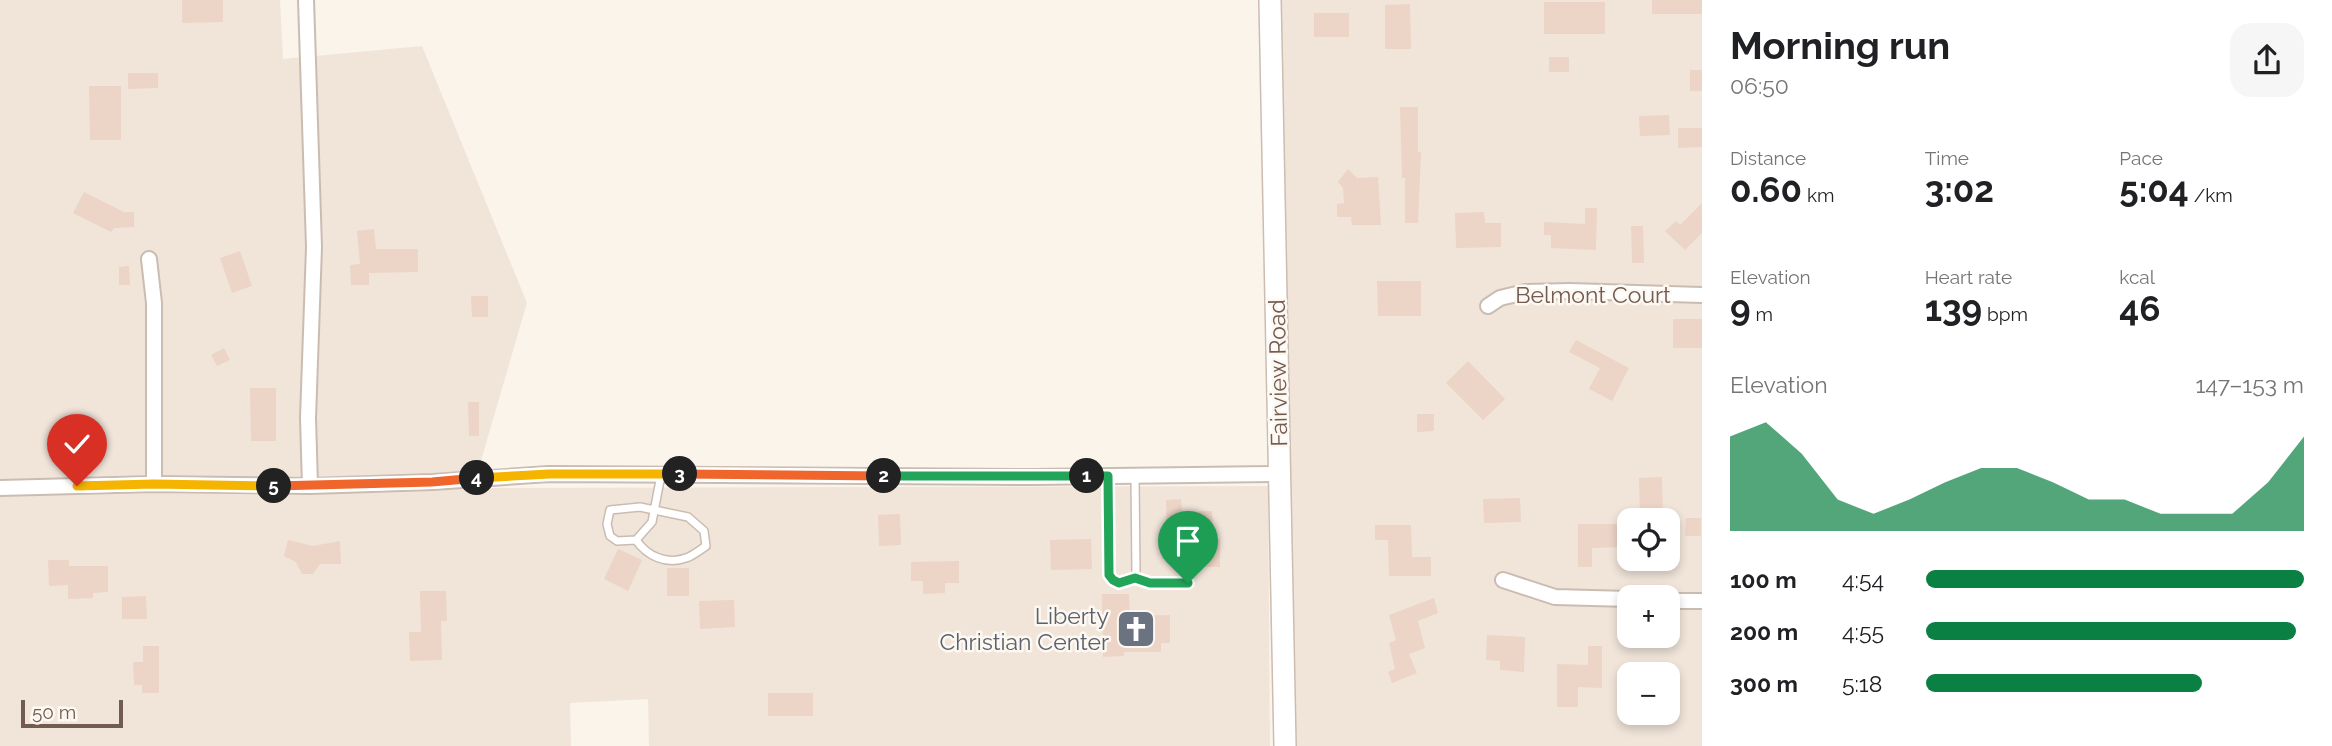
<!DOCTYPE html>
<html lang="en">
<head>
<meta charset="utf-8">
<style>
	body { margin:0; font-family:Raleway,sans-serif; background:#f6f6f6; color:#202124; height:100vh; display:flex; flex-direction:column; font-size:26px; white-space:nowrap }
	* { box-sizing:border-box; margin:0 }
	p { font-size:23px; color:#757577 }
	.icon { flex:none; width:38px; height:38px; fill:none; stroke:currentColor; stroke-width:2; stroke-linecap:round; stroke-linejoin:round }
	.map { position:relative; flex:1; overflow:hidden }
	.side { display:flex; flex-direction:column; background:#fff; width:630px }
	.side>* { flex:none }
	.buttons { position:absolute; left:1617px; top:508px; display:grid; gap:14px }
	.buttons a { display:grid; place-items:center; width:63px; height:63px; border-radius:14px; background:#fff; box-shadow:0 4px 10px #0003; font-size:35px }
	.scale { position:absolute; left:21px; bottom:18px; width:102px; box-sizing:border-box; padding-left:7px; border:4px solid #725b51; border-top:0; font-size:19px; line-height:24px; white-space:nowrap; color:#725b51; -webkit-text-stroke:5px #fdf8f1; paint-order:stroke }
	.pin { position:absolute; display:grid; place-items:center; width:60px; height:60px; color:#fff; margin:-72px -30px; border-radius:50% 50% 50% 0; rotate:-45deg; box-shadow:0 0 7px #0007 }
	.pin .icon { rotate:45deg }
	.km { position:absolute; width:35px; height:35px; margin:-18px; border-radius:50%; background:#222; color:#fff; font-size:19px; line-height:35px; text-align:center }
	.round { display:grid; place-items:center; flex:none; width:74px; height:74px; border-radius:21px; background:#f6f6f6 }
	.head { display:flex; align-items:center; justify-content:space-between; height:119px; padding:0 28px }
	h1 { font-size:38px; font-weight:700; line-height:52px }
	.figures { display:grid; grid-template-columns:repeat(3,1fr); gap:10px; height:119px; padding:7px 28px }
	.figures div { display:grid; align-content:center }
	.figures b { font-size:35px; font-weight:700 }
	.figures small { font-size:19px; font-weight:400 }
	.figures p { font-size:19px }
	.chart { height:196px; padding:14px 28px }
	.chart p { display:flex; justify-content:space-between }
	.chart svg { width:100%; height:126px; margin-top:7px; fill:#0b8043; opacity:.7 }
	ul { padding:0 28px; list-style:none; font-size:23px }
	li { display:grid; grid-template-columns:112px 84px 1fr; align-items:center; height:52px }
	li i { height:18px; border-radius:9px; background:#0b8043 }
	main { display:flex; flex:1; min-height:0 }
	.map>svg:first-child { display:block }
	.residential { fill:#f1e5da; fill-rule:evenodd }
	.building { fill:#ecd4c6 }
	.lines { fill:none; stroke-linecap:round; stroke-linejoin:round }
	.lane-casing { stroke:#cbbcb2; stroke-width:10 }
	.street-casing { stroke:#cbbcb2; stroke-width:18 }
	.secondary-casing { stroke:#cdbcb0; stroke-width:24 }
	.lane { stroke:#fff; stroke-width:7 }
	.street { stroke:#fff; stroke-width:14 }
	.secondary { stroke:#fff; stroke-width:21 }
	.split-1-casing { stroke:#fff; stroke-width:14 }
	.split-2-casing { stroke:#fff; stroke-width:14 }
	.split-3-casing { stroke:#fff; stroke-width:14 }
	.split-4-casing { stroke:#fff; stroke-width:14 }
	.split-5-casing { stroke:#fff; stroke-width:14 }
	.split-6-casing { stroke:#fff; stroke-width:14 }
	.split-1 { stroke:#22a559; stroke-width:9 }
	.split-2 { stroke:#22a559; stroke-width:9 }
	.split-3 { stroke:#f0652b; stroke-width:9 }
	.split-4 { stroke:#f5b400; stroke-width:9 }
	.split-5 { stroke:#f0652b; stroke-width:9 }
	.split-6 { stroke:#f5b400; stroke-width:9 }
	.labels { text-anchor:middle; stroke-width:5; stroke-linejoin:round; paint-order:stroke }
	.street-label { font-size:23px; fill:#725b51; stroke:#fdf8f1 }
	.worship-label { font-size:23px; fill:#5b616d; stroke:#fdf8f1; text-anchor:end }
</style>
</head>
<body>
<main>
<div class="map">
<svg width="1702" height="746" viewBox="0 0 1702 746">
	<rect width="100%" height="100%" fill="#faf4eb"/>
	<g class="residential">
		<path d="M0,0H280L283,59L422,46L527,303L473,488L1268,486L1270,746H649L648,699L570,703L571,746H0Z"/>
		<path d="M1279,0H1702V746H1295ZM1629,520H1668V558H1629ZM1629,597H1668V635H1629ZM1629,674H1668V712H1629Z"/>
	</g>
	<g class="building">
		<path d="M182,0H223V22L182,23Z"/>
		<rect x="1652" y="0" width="50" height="14"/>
		<rect x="1544" y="2" width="61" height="32"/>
		<path d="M1410,4L1411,49H1385V5Z"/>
		<rect x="1314" y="13" width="35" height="24"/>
		<rect x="1549" y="57" width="20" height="15"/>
		<rect x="1690" y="70" width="12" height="21"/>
		<path d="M128,73H158V88L128,89Z"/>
		<path d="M89,86H121V140H90Z"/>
		<path d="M1400,107H1418V152H1421L1418,223H1405V178H1402Z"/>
		<path d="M1669,115L1670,135L1640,136L1639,116Z"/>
		<path d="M1678,128H1702V147L1678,148Z"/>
		<path d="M1348,169L1357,178L1378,177L1381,225H1352L1351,217H1337V204L1344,203L1343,188L1338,182Z"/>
		<path d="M84,192L124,212H134V227L114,228L111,232L73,213Z"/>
		<path d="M1702,203V233L1685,250L1665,231L1676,221L1680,225Z"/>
		<path d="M1585,208H1597L1596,250L1551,248V235H1544V222L1585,224Z"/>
		<path d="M1484,212L1485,223H1501V247L1456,248L1455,213Z"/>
		<path d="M1631,226H1643L1644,263H1632Z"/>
		<path d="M374,229L376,249H418V272L369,273V285H351L350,265L360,264L357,231Z"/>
		<path d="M240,251L252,286L232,293L220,258Z"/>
		<path d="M129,266L130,285H119V267Z"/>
		<path d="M1377,281H1421V316H1378Z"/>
		<path d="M471,296H488V317H472Z"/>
		<rect x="1673" y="319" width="29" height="29"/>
		<path d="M1576,340L1629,368L1612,401L1589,389L1600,368L1569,352Z"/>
		<path d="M224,348L230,360L217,366L211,355Z"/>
		<path d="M1468,361L1505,399L1483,420L1446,383Z"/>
		<path d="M250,388H276V441H251Z"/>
		<path d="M468,402H479V436H469Z"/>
		<path d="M1417,414H1434V431L1417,432Z"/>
		<path d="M1662,477L1663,520H1640L1639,478Z"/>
		<path d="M1520,498L1521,522L1484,523L1483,499Z"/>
		<path d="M1181,499L1182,512L1212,511L1213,540L1220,539V567H1203L1202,531L1167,533L1166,500Z"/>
		<path d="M900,514L901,545L879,546L878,515Z"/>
		<path d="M1686,518H1701V536H1685Z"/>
		<path d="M1578,524H1620V547L1592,548V567H1578Z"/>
		<path d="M1375,525H1411L1412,557H1431V576H1389L1388,540H1375Z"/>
		<path d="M1091,539L1092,569L1051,570L1050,540Z"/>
		<path d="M288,540L313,546L340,541L341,564H320L313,574H302L296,562L284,556Z"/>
		<path d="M618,549L642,560L628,591L604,579Z"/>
		<path d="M48,560H69V566H108V592L93,593V598L68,599V585L49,586Z"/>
		<path d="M959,561V583H945V593L923,594V581H911V562Z"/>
		<rect x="667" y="568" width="22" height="28"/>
		<path d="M420,591H446L447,621H441L442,660L410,661L409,632H421Z"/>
		<path d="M1102,594H1129L1130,616L1170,615V643H1161V652H1124V656L1103,657Z"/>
		<path d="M146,596L147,619H122V597Z"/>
		<path d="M1434,598L1438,613L1418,621L1425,648L1409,654L1417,673L1392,683L1388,672L1395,669L1389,643L1396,640L1389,615Z"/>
		<path d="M734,600L735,627L700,629L699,601Z"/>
		<path d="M1487,635L1525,637L1524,672L1500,670V661L1486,660Z"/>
		<path d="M143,646H159V693H142V685H134L133,662H143Z"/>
		<path d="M1588,646H1602V688L1578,687V707H1557V664L1588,665Z"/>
		<rect x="768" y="693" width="45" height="23"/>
	</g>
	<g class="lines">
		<g class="lane-casing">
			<g id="lane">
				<path d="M1108,476L1109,574C1117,585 1124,584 1135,578L1136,573L1135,476"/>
				<path d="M636,540C647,556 666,565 686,558C693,556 700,550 706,546L704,531L688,517L640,507L610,510L607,524L610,536L617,541L636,540L652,522L661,475"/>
				<path d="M1135,578L1150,583H1188"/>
			</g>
		</g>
		<g class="street-casing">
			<g id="street">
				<path d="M306,0L314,247L308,418L310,486"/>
				<path d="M149,259L154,303V484"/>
				<path d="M1488,306L1500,298L1525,292L1570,291L1702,295"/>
				<path d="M0,488L154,484L310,486L433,482L549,474L1034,477L1280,474"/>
				<path d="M1503,580L1555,597L1629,599"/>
				<path d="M1668,601H1702"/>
			</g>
		</g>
		<g class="secondary-casing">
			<path id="secondary" d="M1270,0L1285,746"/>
		</g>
		<use href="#lane" class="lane"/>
		<use href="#street" class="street"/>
		<use href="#secondary" class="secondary"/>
	</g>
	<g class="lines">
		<g class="split-1-casing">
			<path id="split-1" d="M1087,476H1108L1109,575L1113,580L1119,583L1135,578L1150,583H1188"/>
		</g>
		<g class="split-2-casing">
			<path id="split-2" d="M884,476H1087"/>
		</g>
		<g class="split-3-casing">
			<path id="split-3" d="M680,474L884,476"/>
		</g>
		<g class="split-4-casing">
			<path id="split-4" d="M477,478L549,474H680"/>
		</g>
		<g class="split-5-casing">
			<path id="split-5" d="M274,486L432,482L477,478"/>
		</g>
		<g class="split-6-casing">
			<path id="split-6" d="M77,486L154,484L274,486"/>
		</g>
		<use href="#split-1" class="split-1"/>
		<use href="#split-2" class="split-2"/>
		<use href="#split-3" class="split-3"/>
		<use href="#split-4" class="split-4"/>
		<use href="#split-5" class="split-5"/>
		<use href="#split-6" class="split-6"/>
	</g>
	<defs>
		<g id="church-square" transform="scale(2.0125)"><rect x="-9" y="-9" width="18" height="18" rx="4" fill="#6b7280" stroke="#fdf8f1"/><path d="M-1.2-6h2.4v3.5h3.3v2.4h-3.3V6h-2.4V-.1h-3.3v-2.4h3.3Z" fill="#fff"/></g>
	</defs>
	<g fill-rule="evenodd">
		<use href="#church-square" x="1136" y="629"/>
	</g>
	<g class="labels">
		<g class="street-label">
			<text x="1593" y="303">Belmont Court</text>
			<text transform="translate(1278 373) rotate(-91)" y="8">Fairview Road</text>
		</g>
		<g class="worship-label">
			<text x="1109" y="624">Liberty<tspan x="1109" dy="26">Christian Center</tspan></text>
		</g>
	</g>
</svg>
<div class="buttons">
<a><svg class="icon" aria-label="locate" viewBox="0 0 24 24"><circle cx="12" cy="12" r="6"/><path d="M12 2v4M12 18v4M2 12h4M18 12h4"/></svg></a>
<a>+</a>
<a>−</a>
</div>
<div class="scale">50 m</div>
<div class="pin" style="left:1188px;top:583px;background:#1e9e55"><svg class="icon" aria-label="arrive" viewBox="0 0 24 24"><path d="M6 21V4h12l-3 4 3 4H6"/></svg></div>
<div class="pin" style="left:77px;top:486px;background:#d93025"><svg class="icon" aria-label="check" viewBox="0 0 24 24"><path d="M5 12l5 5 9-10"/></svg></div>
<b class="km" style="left:1087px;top:476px">1</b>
<b class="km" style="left:884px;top:476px">2</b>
<b class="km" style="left:680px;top:474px">3</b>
<b class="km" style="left:477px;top:478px">4</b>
<b class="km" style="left:274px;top:486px">5</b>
</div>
<section class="side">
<div class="head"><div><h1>Morning run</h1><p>06:50</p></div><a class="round"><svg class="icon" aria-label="share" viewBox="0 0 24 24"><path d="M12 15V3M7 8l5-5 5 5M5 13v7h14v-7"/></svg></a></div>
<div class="figures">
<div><p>Distance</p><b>0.60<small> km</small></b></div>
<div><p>Time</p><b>3:02</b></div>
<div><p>Pace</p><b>5:04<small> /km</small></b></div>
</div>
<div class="figures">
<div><p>Elevation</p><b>9<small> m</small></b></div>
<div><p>Heart rate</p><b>139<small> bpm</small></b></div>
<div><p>kcal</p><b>46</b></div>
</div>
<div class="chart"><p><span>Elevation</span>147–153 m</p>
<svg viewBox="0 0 160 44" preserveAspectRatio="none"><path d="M0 44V11L10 6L20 17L30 33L40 38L50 33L60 27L70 22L80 22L90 27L100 33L110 33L120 38L130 38L140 38L150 27L160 11V44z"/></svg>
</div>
<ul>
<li><b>100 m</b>4:54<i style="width:100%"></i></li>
<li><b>200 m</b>4:55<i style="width:98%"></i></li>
<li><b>300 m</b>5:18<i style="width:73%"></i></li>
</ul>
</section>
</main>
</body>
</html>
